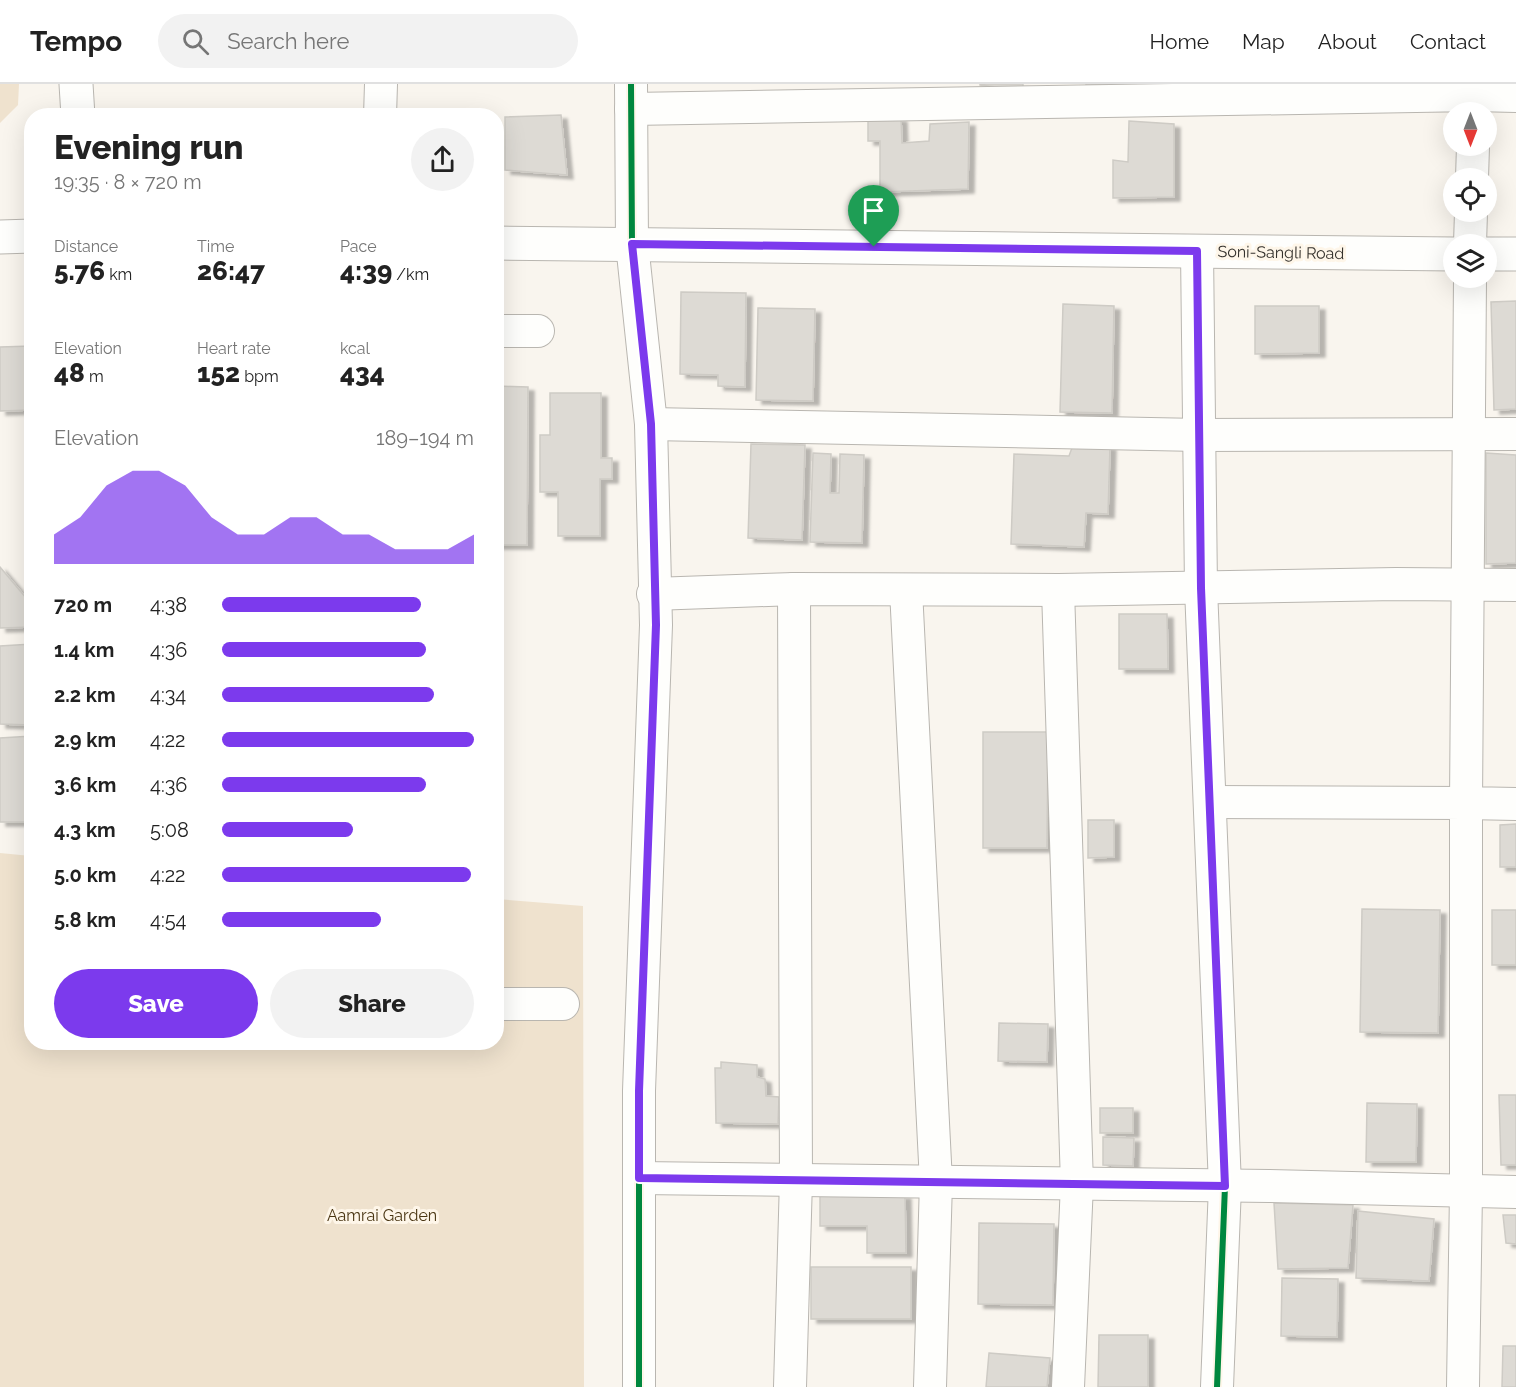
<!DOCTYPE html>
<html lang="en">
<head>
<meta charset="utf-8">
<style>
	body { margin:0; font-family:Raleway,sans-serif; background:#f2f2f2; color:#222; height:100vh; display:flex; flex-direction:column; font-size:22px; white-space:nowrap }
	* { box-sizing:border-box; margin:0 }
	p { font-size:20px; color:#767676 }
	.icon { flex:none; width:33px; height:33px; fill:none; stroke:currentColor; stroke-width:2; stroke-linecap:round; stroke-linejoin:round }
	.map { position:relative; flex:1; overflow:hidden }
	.side { position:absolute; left:24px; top:24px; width:480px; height:942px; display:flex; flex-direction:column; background:#fff; border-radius:24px; box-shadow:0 6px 24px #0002 }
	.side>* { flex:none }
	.needle { width:39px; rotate:180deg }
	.fabs { position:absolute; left:1443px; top:18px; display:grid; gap:12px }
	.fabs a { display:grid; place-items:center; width:54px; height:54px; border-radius:50%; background:#fff; box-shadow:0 6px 24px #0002; font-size:30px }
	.pin { position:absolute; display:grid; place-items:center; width:51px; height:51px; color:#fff; margin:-62px -26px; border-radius:50% 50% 50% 0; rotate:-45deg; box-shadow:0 0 6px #0007 }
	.pin .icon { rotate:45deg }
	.round { display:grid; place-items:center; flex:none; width:63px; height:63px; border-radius:32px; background:#f2f2f2 }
	.headline { display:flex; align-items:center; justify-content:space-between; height:102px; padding:0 30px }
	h1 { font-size:33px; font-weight:800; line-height:45px }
	.figures { display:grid; grid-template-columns:repeat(3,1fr); gap:9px; height:102px; padding:6px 30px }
	.figures div { display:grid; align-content:center }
	.figures b { font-size:26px; font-weight:800 }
	.figures small { font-size:16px; font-weight:400 }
	.figures p { font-size:16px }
	.chart { height:168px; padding:12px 30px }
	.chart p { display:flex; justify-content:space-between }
	.chart svg { width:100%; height:108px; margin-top:6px; fill:#7c3aed; opacity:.7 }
	.action { display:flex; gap:12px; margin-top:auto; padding:12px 30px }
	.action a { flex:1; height:69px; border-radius:36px; background:#7c3aed; color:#fff; font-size:24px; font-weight:800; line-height:69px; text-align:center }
	.action a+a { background:#f2f2f2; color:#222 }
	ul { padding:0 30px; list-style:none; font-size:20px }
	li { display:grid; grid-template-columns:96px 72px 1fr; align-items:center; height:45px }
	li i { height:15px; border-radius:8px; background:#7c3aed }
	header { display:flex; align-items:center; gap:36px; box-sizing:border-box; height:84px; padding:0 30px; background:#fff; border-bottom:2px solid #e0e0e0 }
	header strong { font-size:28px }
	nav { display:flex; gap:33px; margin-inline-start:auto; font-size:21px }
	.search { width:420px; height:54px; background:#f2f2f2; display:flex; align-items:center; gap:15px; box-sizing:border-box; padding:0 21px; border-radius:33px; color:#767676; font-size:22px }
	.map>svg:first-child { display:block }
	.green { fill:#efe2ce }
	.building { fill:#dddad4; stroke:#cecbc5; stroke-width:1.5; filter:url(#shadow) }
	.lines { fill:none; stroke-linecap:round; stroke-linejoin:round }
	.minor-casing { stroke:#b9b6b0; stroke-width:34 }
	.tertiary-casing { stroke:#b9b6b0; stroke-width:35 }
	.primary-casing { stroke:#b9b6b0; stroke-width:35 }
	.minor { stroke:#fefefc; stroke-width:32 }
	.tertiary { stroke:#fefefc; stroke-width:33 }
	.primary { stroke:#fefefc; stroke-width:33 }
	.cycleway-casing { stroke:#fef6e9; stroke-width:10 }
	.cycleway { stroke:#00873e; stroke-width:6 }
	.route-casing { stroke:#fff; stroke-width:12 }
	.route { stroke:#7c3aed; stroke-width:8 }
	.labels { text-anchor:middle; stroke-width:6; stroke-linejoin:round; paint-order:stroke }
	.street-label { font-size:16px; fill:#34312c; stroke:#fef6e9 }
	.park-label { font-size:16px; fill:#493512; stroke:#fef6e9 }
</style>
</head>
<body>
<header>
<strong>Tempo</strong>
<div class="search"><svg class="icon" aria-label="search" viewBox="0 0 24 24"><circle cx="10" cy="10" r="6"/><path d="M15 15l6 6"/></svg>Search here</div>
<nav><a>Home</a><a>Map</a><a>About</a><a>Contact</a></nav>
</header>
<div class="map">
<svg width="1516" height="1303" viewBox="0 0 1516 1303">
	<defs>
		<filter id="shadow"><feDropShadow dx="6" dy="4" stdDeviation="1.5" flood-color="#0004"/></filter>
	</defs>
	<rect width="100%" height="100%" fill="#f9f5ee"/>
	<g class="green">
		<path d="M0,0H19L18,21L0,39Z"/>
		<path d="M0,769L31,772L32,958H496L497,815L583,822L584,1303H0Z"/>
	</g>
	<g class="building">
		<path d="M980,0H1023V6L980,1Z"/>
		<path d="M1086,0H1162L1086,3Z"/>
		<path d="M561,31L567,91L505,86V33Z"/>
		<path d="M868,33L901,34L902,59L929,57L930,40L969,38L968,105L880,108V57H868Z"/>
		<path d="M1129,37L1174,40V113L1113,114V76L1128,78Z"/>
		<path d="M681,208L746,209L745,303L718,302V291L680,290Z"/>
		<path d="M1516,217V325L1494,326L1491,218Z"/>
		<path d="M1063,220L1114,222L1112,329L1060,328Z"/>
		<path d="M1255,222H1319V269L1255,270Z"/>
		<path d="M758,224L815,225L813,317L756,316Z"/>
		<path d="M32,262V326L0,327V263Z"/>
		<path d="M496,302L528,303L527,461H496Z"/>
		<path d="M550,309H601V374H612V395H600V452H558V408H540V351H550Z"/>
		<path d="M751,360L805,361L802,456L748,454Z"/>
		<path d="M1073,361L1110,362L1108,430L1086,429L1084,463L1011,460L1014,370L1069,372Z"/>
		<path d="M813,369L831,370L830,409H839L840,370L864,371L862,459L810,458Z"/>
		<path d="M1486,369L1516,371V479L1486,480Z"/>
		<path d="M0,483L32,521V543L0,544Z"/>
		<path d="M1119,530H1167L1168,585H1119Z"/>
		<path d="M32,560V641L0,640V562Z"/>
		<path d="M983,648H1048L1047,764H983Z"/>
		<path d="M32,652V738H0V654Z"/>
		<path d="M1088,736H1114V773L1088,774Z"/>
		<path d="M1516,740V783H1500V741Z"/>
		<path d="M1362,825L1440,826L1438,949L1360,948Z"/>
		<rect x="1492" y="826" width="24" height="55"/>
		<path d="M999,939L1048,940L1047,978L998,977Z"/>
		<path d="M721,978L757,981V993L765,995L766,1012L779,1013L778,1040L716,1039L715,984H721Z"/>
		<path d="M1499,1011H1516V1081H1501Z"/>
		<path d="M1367,1019L1417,1020L1416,1078H1366Z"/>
		<rect x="1100" y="1024" width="33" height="25"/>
		<path d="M1103,1053L1134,1054L1133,1082L1103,1081Z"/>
		<path d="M820,1111H905L906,1169H867V1142H820Z"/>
		<path d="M1274,1119L1353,1121L1348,1184L1278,1185Z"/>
		<path d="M1358,1127L1434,1135L1429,1197L1356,1194Z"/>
		<path d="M1503,1131H1516V1160L1506,1159Z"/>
		<path d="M979,1139L1054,1140L1053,1221L978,1220Z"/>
		<rect x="811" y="1183" width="100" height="52"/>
		<path d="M1282,1194L1338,1195L1337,1253L1281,1252Z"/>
		<path d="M1099,1251H1148V1303H1098Z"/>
		<path d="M1503,1262H1516V1303H1502Z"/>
		<path d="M989,1269L1050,1274L1047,1303H986Z"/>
	</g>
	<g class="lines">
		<g class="minor-casing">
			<g id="minor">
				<path d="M631,0L632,160L651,340L656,541L639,1007V1303"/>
				<path d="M1474,0V11L1516,12"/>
				<path d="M631,25L1474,11L1473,28"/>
				<path d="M380,32L381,0"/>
				<path d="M1472,94L1473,62"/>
				<path d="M1470,160L1471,128"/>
				<path d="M1197,167L1201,504L1225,1102L1217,1303"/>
				<path d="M1470,194L1466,719L1516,720"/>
				<path d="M496,247H538"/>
				<path d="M651,340L1199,351L1516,350"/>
				<path d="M906,506L936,1098L930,1303"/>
				<path d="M1058,506L1077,1100L1068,1303"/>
				<path d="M653,510L794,505L1058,506L1396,500L1516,501"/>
				<path d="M1210,718L1466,719V1107L1463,1303"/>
				<path d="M496,920H563"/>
				<path d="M639,1094L1269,1102L1516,1108"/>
				<path d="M790,1303L796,1096L794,505"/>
			</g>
		</g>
		<g class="tertiary-casing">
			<path id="tertiary" d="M76,0L78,32"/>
		</g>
		<g class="primary-casing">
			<g id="primary">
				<path d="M0,153L32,152"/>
				<path d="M496,159L1454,170"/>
				<path d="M1486,170H1516"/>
			</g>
		</g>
		<use href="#minor" class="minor"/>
		<use href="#tertiary" class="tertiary"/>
		<use href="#primary" class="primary"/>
		<g class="cycleway-casing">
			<g id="cycleway">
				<path d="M631,0L632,160L651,340L656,541L639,1007V1303"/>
				<path d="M1197,167L1201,504L1225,1102L1217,1303"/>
			</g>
		</g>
		<use href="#cycleway" class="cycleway"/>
	</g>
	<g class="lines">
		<g class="route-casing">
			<path id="route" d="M632,160L1197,167L1201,504L1225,1102L639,1094V1007L656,541L651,340Z"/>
		</g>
		<use href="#route" class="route"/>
	</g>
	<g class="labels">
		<g class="street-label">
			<text transform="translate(1281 168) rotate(1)" y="6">Soni-Sangli Road</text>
		</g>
		<g class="park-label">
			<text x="382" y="1137">Aamrai Garden</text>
		</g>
	</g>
</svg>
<div class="fabs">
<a><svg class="needle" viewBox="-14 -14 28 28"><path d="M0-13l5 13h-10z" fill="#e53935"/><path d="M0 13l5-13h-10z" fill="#767676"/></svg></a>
<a><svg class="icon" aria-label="locate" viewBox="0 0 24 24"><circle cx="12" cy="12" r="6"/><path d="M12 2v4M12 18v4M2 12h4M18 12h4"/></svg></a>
<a><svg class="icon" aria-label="layers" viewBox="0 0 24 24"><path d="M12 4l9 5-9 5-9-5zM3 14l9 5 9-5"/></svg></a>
</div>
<div class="pin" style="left:874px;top:163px;background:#1e9e55"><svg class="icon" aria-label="arrive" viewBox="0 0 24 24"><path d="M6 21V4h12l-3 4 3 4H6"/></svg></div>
<section class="side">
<div class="headline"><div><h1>Evening run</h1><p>19:35 · 8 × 720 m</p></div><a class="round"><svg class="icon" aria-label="share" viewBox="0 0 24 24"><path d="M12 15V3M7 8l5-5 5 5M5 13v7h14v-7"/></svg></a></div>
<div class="figures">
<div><p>Distance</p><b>5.76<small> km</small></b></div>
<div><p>Time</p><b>26:47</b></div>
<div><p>Pace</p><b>4:39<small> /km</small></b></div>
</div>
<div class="figures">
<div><p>Elevation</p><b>48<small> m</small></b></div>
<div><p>Heart rate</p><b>152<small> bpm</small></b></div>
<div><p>kcal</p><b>434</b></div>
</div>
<div class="chart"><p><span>Elevation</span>189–194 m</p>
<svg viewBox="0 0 160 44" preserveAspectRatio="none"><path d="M0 44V32L10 25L20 12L30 6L40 6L50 12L60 25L70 32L80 32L90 25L100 25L110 32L120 32L130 38L140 38L150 38L160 32V44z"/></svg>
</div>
<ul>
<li><b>720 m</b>4:38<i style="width:79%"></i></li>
<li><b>1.4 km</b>4:36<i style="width:81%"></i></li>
<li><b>2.2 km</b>4:34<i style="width:84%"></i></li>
<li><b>2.9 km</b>4:22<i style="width:100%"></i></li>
<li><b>3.6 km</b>4:36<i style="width:81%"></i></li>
<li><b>4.3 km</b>5:08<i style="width:52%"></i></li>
<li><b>5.0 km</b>4:22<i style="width:99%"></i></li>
<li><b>5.8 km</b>4:54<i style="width:63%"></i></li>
</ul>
<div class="action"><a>Save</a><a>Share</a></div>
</section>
</div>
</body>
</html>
